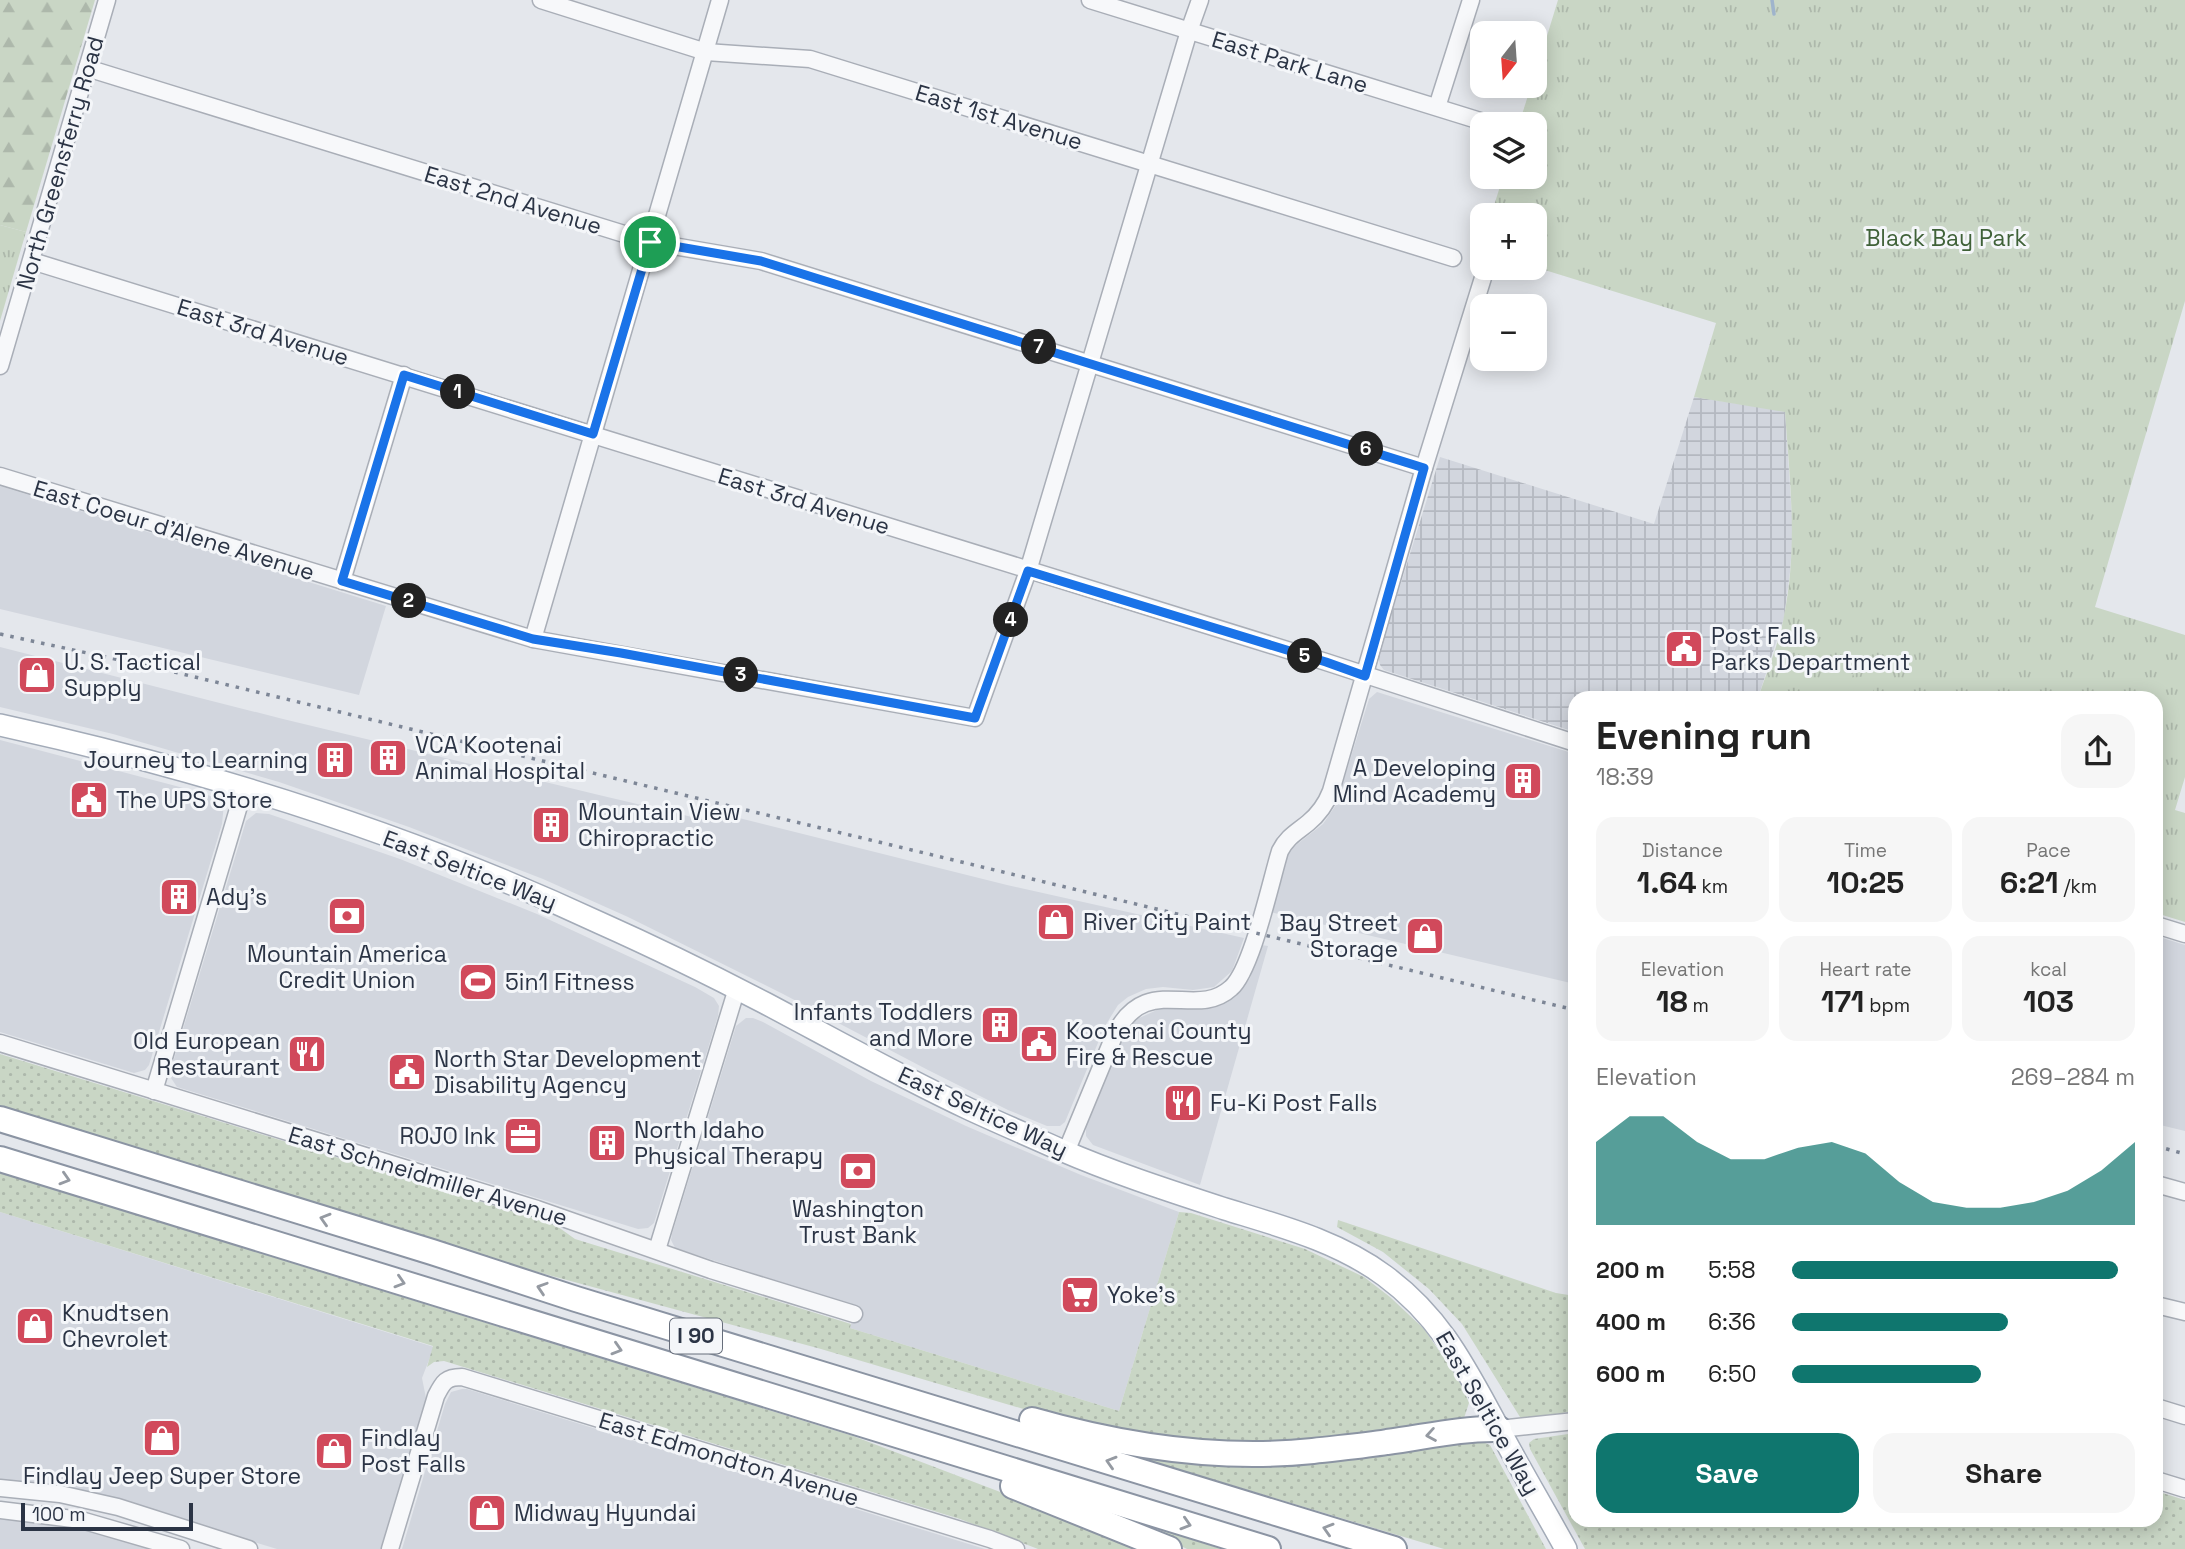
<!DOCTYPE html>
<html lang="en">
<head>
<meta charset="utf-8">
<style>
	body { margin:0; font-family:"Space Grotesk",sans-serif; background:#f6f6f6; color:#222; height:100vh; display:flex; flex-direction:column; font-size:26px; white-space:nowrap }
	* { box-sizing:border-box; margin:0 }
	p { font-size:23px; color:#767676 }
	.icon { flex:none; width:38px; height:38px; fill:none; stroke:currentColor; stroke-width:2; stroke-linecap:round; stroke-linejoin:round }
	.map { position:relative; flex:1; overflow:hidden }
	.details { position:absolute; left:1568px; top:691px; width:595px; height:836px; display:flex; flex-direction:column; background:#fff; border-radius:21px; box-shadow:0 4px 18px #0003 }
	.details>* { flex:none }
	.needle { width:46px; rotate:197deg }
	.buttons { position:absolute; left:1470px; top:21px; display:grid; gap:14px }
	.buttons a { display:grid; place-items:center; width:77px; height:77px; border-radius:14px; background:#fff; box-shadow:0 4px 18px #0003; font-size:35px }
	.scale { position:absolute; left:21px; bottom:18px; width:172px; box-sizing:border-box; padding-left:7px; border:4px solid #2b3445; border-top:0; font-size:19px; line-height:24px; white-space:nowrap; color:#2b3445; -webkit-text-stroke:5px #f4f6f9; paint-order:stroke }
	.pin { position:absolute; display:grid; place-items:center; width:60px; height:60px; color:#fff; margin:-30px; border:4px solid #fff; border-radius:50%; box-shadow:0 2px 7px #0007 }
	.km { position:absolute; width:35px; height:35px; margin:-18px; border-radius:50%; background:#222; color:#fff; font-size:19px; line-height:35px; text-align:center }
	.round { display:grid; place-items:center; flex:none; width:74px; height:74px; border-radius:21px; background:#f6f6f6 }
	.summary { display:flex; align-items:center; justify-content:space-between; height:119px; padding:0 28px }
	h1 { font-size:38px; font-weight:700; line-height:52px }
	.figures { display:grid; grid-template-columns:repeat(3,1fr); gap:10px; height:119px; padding:7px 28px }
	.figures div { display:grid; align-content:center; border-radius:18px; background:#f6f6f6; text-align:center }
	.figures b { font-size:30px; font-weight:700 }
	.figures small { font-size:19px; font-weight:400 }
	.figures p { font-size:19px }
	.chart { height:196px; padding:14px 28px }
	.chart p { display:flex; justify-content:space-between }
	.chart svg { width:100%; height:126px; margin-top:7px; fill:#0f766e; opacity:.7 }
	.primary-button { display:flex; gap:14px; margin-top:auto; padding:14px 28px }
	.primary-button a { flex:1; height:80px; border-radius:21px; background:#0f766e; color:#fff; font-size:28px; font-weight:700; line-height:80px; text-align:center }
	.primary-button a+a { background:#f6f6f6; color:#222 }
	ul { padding:0 28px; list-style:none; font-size:23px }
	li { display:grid; grid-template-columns:112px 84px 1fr; align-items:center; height:52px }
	li i { height:18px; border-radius:9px; background:#0f766e }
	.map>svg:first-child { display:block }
	.built { fill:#d2d6de }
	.industrial { fill:url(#industrial-grid) }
	.grass { fill:url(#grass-dots) }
	.forest { fill:url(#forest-firs) }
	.park { fill:url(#park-tufts) }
	.pitch { fill:#c9d6c5 }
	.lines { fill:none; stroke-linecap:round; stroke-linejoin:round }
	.stream { stroke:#9fb4cc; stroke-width:3.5 }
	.minor-casing { stroke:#a9aeb7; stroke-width:19 }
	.major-casing { stroke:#a3abb8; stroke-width:24 }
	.highway-casing { stroke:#8b94a3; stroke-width:28 }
	.minor { stroke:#f7f8fa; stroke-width:16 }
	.major { stroke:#fff; stroke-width:21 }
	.highway { stroke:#fff; stroke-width:24 }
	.rail { stroke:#7d8696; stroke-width:3.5; stroke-dasharray:3.5 7; stroke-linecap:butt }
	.oneway { stroke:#959aa2 }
	.route-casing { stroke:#fff; stroke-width:14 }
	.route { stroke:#1a73e8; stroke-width:9 }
	.labels { text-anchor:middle; stroke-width:6; stroke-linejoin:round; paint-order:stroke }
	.shield { fill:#f4f6f9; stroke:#676e7b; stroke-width:2 }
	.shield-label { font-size:21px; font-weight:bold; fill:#2b3445 }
	.street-label { font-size:23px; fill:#2b3445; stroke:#f4f6f9 }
	.park-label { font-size:23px; fill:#3f6138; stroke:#f4f6f9 }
	.poi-label { font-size:23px; fill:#2b3445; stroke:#f4f6f9; text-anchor:start }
</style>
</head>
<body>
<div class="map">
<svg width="2185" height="1549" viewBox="0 0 2185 1549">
	<defs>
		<pattern id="industrial-grid" width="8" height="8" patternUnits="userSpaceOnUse" patternTransform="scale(1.75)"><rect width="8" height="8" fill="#d2d6de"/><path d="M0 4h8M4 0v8" fill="none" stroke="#b4b8c0"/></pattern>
		<pattern id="grass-dots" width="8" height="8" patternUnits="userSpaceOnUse" patternTransform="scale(1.75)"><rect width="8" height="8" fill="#c9d6c5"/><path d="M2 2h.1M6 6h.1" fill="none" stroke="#adb8ab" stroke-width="1.8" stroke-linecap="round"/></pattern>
		<pattern id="forest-firs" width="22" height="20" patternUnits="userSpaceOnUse" patternTransform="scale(1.75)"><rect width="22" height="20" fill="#c9d6c5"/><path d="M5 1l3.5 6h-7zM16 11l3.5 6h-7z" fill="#adb8ab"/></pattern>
		<pattern id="park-tufts" width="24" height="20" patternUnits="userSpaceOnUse" patternTransform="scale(1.75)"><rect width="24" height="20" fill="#c9d6c5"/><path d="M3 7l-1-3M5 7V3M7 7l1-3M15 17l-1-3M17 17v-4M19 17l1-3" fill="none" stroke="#adb8ab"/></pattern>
	</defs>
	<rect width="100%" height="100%" fill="#e4e7ec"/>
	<g class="built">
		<path d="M0,486L386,606L359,695L0,609Z"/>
		<path d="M0,647L283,719L599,795L709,821L711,811L1007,885L1244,938L1232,971L1214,987L1193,990L1163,987L1146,989L1128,997L1118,1005L1105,1026L1065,1122L1060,1126H1047L1008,1110L928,1070L783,994L628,917L543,879L409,827L279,782L113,734L0,707Z"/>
		<path d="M1377,692L1575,754V984L1270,912L1286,857L1291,849L1323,824L1336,805L1369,699Z"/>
		<path d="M0,740L176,786L221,799L224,804L222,824L149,1065L145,1070L134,1073L0,1032Z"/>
		<path d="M256,813L269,814L400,859L537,914L695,987L714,998L719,1006L718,1016L654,1223L648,1228L638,1229L177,1087L171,1078L170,1072L246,821Z"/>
		<path d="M2156,936L2185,945V1131L2156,1124Z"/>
		<path d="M1261,945L1268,946L1200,1185L1093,1145L1086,1136V1127L1127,1028L1137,1019L1157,1010L1170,1008L1205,1010L1226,1002L1236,996L1250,978Z"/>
		<path d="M746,1018H753L763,1022L871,1081L966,1126L1081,1175L1179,1212L1119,1411L850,1328L856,1306L675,1248L671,1240L672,1234L736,1026Z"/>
		<path d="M0,1212L434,1347L422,1378L427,1403L383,1549H277L95,1493L57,1485L0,1479Z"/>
		<path d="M462,1389H467L985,1549H402L445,1404L451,1392Z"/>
		<path d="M0,1515L77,1526L157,1549H0Z"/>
	</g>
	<path class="industrial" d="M1694,397L1785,411L1793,532L1790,572L1784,618L1758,698H1575V732L1384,670L1380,665L1379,654L1440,457L1654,524Z"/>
	<g class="grass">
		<path d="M0,1054L554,1224L575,1239L851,1324L850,1328L1119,1411L1179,1212L1191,1213L1305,1249L1364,1277L1390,1297L1424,1329L1460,1381L1469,1403L1464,1418L1454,1423L1417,1431L1220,1446L1074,1424L821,1349L530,1270L0,1106Z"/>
		<path d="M0,1173L853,1436L1150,1549H1038L960,1519L444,1361L434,1362L427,1367L433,1346L0,1212Z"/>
		<path d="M1338,1220L1556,1293L1575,1296V1411L1525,1419L1520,1417L1462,1324L1429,1289L1383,1252L1337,1227Z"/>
		<path d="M1575,1433V1521H2156V1491L2185,1500V1549H1585L1530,1449L1529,1443L1534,1439Z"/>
		<path d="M1478,1440L1490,1445L1546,1549H1444L1108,1448Z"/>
		<path d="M1142,1527L1168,1532L1221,1549H1187Z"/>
	</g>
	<path class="forest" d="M0,0H95L26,232L0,225Z"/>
	<g class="park">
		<path d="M1558,0H2185V301L2095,607L2185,635V777L2175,810L2185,813V922L2156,913V698H1758C1767,671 1779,644 1784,616C1798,546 1790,482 1785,412L1694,397L1716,323L1535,267V215H1491L1503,177H1535V124H1519L1531,86H1535V75Z"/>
		<path d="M0,225L26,232L0,321Z"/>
	</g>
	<g class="pitch">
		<path d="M1835,669L1853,674L1846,698H1826Z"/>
		<path d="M1858,676L1876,682L1871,698H1851Z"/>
	</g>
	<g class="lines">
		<path class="stream" d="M1772,0L1774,14"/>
		<g class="minor-casing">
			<g id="minor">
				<path d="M541,0L706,52L810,59L1453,258"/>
				<path d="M1090,0L1490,124"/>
				<path d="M87,68L650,242L761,261L1424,468"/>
				<path d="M1437,107L1471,0"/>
				<path d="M32,261L1326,662L1575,743"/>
				<path d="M0,366L107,0"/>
				<path d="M0,476L533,639L975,718L1028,571L1189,31L1200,0"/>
				<path d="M342,581L404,375"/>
				<path d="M533,639L720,0"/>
				<path d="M2156,925L2185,934"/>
				<path d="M0,1043L537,1209L711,1270L854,1314"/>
				<path d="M154,1091L244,789"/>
				<path d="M1066,1152L1114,1036C1146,970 1195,1021 1231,988C1252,970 1271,880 1280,851C1287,837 1297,832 1308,823C1319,814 1326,804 1331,791L1424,468L1486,268"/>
				<path d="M2156,1184L2185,1192"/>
				<path d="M657,1250L737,988"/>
				<path d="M2156,1305L2185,1312"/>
				<path d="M2156,1407L2185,1416"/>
				<path d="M1499,1429L1575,1421"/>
				<path d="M2156,1480L2185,1489"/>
				<path d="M0,1488L60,1494L118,1507L249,1549"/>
				<path d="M0,1510L81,1520L181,1549"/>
				<path d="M390,1549L436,1396C443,1382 446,1377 462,1377L990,1539L1016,1549"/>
			</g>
		</g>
		<g class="major-casing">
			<path id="major" d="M0,725C206,770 409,834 600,923C656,948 711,975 765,1003C833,1039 899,1076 969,1109C999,1123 1030,1136 1061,1150C1114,1173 1170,1191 1225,1209C1280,1226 1338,1241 1385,1276C1442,1318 1466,1369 1499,1429C1520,1469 1544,1509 1566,1549"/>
		</g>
		<g class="highway-casing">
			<g id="highway">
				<path d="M0,1119L432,1252L576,1299L1394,1549"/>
				<path d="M0,1159L1268,1549"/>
				<path d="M1032,1420C1123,1446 1218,1461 1313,1451C1337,1448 1363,1446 1387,1442C1425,1437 1461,1428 1499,1429"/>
				<path d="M1013,1486L1169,1549"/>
			</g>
		</g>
		<use href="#minor" class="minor"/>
		<use href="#major" class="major"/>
		<use href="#highway" class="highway"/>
		<g class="rail">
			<path d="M0,634L170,671L1575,1010"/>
			<path d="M2156,1146L2185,1154"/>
		</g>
	</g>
	<defs><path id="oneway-chevron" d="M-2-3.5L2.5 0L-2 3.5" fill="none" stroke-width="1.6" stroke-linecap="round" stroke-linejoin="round" transform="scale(1.75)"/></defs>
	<g class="oneway">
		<use href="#oneway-chevron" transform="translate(65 1179) rotate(17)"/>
		<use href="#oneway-chevron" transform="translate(325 1219) rotate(-163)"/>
		<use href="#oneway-chevron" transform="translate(400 1282) rotate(17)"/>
		<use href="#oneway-chevron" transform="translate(542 1288) rotate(-162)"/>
		<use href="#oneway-chevron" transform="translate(617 1349) rotate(17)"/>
		<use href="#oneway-chevron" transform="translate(1431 1435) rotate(170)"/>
		<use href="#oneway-chevron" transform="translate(1111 1462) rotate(-163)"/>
		<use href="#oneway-chevron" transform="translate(1186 1524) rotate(17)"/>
		<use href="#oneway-chevron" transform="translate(1328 1529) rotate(-163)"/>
	</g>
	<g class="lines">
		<g class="route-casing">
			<path id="route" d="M650,242L761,261L1424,468L1365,676L1326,662L1028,571L975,718L621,653L533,639L342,581L404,375L593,434Z"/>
		</g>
		<use href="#route" class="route"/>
	</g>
	<defs>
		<g id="civic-square" transform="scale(2.0125)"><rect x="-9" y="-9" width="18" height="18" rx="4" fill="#d1495b" stroke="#f4f6f9"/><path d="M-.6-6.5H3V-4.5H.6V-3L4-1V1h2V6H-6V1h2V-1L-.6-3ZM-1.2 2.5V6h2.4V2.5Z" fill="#fff"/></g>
		<g id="shop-square" transform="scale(2.0125)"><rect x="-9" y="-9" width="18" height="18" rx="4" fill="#d1495b" stroke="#f4f6f9"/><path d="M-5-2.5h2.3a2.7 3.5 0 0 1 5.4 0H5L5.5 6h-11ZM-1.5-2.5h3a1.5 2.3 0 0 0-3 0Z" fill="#fff"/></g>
		<g id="building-square" transform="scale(2.0125)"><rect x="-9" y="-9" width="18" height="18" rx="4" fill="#d1495b" stroke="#f4f6f9"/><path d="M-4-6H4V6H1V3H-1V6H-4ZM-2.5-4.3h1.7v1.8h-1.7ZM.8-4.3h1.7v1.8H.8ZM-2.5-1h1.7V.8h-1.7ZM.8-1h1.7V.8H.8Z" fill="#fff"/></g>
		<g id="bank-square" transform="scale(2.0125)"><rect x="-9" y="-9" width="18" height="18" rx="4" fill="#d1495b" stroke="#f4f6f9"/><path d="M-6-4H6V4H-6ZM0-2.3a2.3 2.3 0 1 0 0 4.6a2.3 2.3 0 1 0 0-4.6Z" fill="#fff"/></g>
		<g id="stadium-square" transform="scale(2.0125)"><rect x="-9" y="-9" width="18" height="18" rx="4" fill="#d1495b" stroke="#f4f6f9"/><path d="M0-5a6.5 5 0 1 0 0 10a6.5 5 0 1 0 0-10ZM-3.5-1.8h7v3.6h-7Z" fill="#fff"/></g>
		<g id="restaurant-square" transform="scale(2.0125)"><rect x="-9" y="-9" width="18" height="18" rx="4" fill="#d1495b" stroke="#f4f6f9"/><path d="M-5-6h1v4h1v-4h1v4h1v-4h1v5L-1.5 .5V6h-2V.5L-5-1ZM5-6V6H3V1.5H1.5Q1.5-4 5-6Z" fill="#fff"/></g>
		<g id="office-square" transform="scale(2.0125)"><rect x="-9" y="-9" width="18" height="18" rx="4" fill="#d1495b" stroke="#f4f6f9"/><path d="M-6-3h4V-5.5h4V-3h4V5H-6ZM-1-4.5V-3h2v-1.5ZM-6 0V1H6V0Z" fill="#fff"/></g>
		<g id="supermarket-square" transform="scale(2.0125)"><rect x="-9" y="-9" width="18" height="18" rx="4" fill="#d1495b" stroke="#f4f6f9"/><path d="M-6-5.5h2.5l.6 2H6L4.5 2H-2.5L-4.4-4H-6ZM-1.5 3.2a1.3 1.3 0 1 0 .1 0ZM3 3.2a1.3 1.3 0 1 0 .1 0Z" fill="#fff"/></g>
	</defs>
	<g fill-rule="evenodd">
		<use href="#civic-square" x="1684" y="649"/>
		<use href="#shop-square" x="37" y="675"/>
		<use href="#building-square" x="388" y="758"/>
		<use href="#building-square" x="335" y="760"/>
		<use href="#building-square" x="1523" y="781"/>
		<use href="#civic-square" x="89" y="800"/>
		<use href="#building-square" x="551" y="825"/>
		<use href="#building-square" x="179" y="897"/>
		<use href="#bank-square" x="347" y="916"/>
		<use href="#shop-square" x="1056" y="922"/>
		<use href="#shop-square" x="1425" y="936"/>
		<use href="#stadium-square" x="478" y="982"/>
		<use href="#building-square" x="1000" y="1025"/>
		<use href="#civic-square" x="1039" y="1044"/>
		<use href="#restaurant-square" x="307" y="1054"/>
		<use href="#civic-square" x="407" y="1072"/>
		<use href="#restaurant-square" x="1183" y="1103"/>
		<use href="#office-square" x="523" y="1136"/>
		<use href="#building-square" x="607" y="1143"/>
		<use href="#bank-square" x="858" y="1171"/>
		<use href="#supermarket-square" x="1080" y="1295"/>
		<use href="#shop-square" x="35" y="1326"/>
		<use href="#shop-square" x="162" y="1438"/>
		<use href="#shop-square" x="334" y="1451"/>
		<use href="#shop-square" x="487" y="1513"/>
	</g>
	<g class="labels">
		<rect class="shield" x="670" y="1318.5" width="52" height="35" rx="5"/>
		<g class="shield-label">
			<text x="696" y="1343">I 90</text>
		</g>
		<g class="street-label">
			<text transform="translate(1290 62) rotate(17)" y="8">East Park Lane</text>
			<text transform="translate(999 117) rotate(17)" y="8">East 1st Avenue</text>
			<text transform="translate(60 163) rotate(-74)" y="8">North Greensferry Road</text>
			<text transform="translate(513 200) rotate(17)" y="8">East 2nd Avenue</text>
			<text transform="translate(263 332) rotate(17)" y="8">East 3rd Avenue</text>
			<text transform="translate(804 501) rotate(17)" y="8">East 3rd Avenue</text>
			<text transform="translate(174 530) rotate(17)" y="8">East Coeur d'Alene Avenue</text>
			<text transform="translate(470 870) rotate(21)" y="8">East Seltice Way</text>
			<text transform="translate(983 1112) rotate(25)" y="8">East Seltice Way</text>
			<text transform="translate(428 1176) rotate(17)" y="8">East Schneidmiller Avenue</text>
			<text transform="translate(1488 1413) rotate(60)" y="8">East Seltice Way</text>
			<text transform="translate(729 1459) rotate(17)" y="8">East Edmondton Avenue</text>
		</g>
		<g class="park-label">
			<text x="1946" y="246">Black Bay Park</text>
		</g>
		<g class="poi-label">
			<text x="1711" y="644">Post Falls<tspan x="1711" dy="26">Parks Department</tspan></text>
			<text x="64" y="670">U. S. Tactical<tspan x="64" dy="26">Supply</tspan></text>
			<text x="415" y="753">VCA Kootenai<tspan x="415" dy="26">Animal Hospital</tspan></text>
			<text x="308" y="768" text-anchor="end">Journey to Learning</text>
			<text x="1496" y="776" text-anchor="end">A Developing<tspan x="1496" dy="26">Mind Academy</tspan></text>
			<text x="116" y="808">The UPS Store</text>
			<text x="578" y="820">Mountain View<tspan x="578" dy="26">Chiropractic</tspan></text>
			<text x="206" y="905">Ady's</text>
			<text x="1083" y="930">River City Paint</text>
			<text x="1398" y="931" text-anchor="end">Bay Street<tspan x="1398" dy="26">Storage</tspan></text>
			<text x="347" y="962" text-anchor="middle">Mountain America<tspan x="347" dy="26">Credit Union</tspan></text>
			<text x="505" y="990">5in1 Fitness</text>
			<text x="973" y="1020" text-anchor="end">Infants Toddlers<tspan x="973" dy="26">and More</tspan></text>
			<text x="1066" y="1039">Kootenai County<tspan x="1066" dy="26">Fire &amp; Rescue</tspan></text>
			<text x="280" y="1049" text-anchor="end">Old European<tspan x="280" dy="26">Restaurant</tspan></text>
			<text x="434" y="1067">North Star Development<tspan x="434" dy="26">Disability Agency</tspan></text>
			<text x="1210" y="1111">Fu-Ki Post Falls</text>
			<text x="634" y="1138">North Idaho<tspan x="634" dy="26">Physical Therapy</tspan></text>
			<text x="496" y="1144" text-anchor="end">ROJO Ink</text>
			<text x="858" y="1217" text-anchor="middle">Washington<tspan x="858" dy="26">Trust Bank</tspan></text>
			<text x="1107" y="1303">Yoke's</text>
			<text x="62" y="1321">Knudtsen<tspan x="62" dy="26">Chevrolet</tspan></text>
			<text x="361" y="1446">Findlay<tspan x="361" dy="26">Post Falls</tspan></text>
			<text x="162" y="1484" text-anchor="middle">Findlay Jeep Super Store</text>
			<text x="514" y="1521">Midway Hyundai</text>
		</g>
	</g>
</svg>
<div class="buttons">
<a><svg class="needle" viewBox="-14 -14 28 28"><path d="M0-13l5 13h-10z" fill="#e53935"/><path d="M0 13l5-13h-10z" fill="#767676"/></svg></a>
<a><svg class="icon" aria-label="layers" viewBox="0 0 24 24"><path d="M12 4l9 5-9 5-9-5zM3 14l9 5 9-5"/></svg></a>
<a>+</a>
<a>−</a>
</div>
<div class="scale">100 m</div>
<div class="pin" style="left:650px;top:242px;background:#1e9e55"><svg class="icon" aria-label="arrive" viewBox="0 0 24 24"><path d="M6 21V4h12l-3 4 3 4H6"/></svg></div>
<b class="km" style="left:458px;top:392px">1</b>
<b class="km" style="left:409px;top:601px">2</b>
<b class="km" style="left:741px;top:675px">3</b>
<b class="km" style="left:1011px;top:620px">4</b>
<b class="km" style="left:1305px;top:656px">5</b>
<b class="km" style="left:1366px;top:449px">6</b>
<b class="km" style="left:1039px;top:347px">7</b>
<section class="details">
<div class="summary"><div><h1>Evening run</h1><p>18:39</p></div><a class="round"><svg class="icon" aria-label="share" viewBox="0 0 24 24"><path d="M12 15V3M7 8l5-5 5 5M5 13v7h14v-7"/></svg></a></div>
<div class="figures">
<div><p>Distance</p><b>1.64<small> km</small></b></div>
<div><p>Time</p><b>10:25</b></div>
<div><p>Pace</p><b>6:21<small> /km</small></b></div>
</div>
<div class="figures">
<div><p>Elevation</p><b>18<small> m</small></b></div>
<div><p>Heart rate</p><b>171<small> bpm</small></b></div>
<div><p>kcal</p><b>103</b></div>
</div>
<div class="chart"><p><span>Elevation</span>269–284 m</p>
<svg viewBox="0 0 160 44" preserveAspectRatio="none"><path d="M0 44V15L10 6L20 6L30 15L40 21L50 21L60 17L70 15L80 19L90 29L100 36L110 38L120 38L130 36L140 32L150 25L160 15V44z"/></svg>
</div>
<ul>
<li><b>200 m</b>5:58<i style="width:95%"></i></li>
<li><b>400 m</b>6:36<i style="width:63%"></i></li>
<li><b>600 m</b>6:50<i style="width:55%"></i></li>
</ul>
<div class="primary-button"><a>Save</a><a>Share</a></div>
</section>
</div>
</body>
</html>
